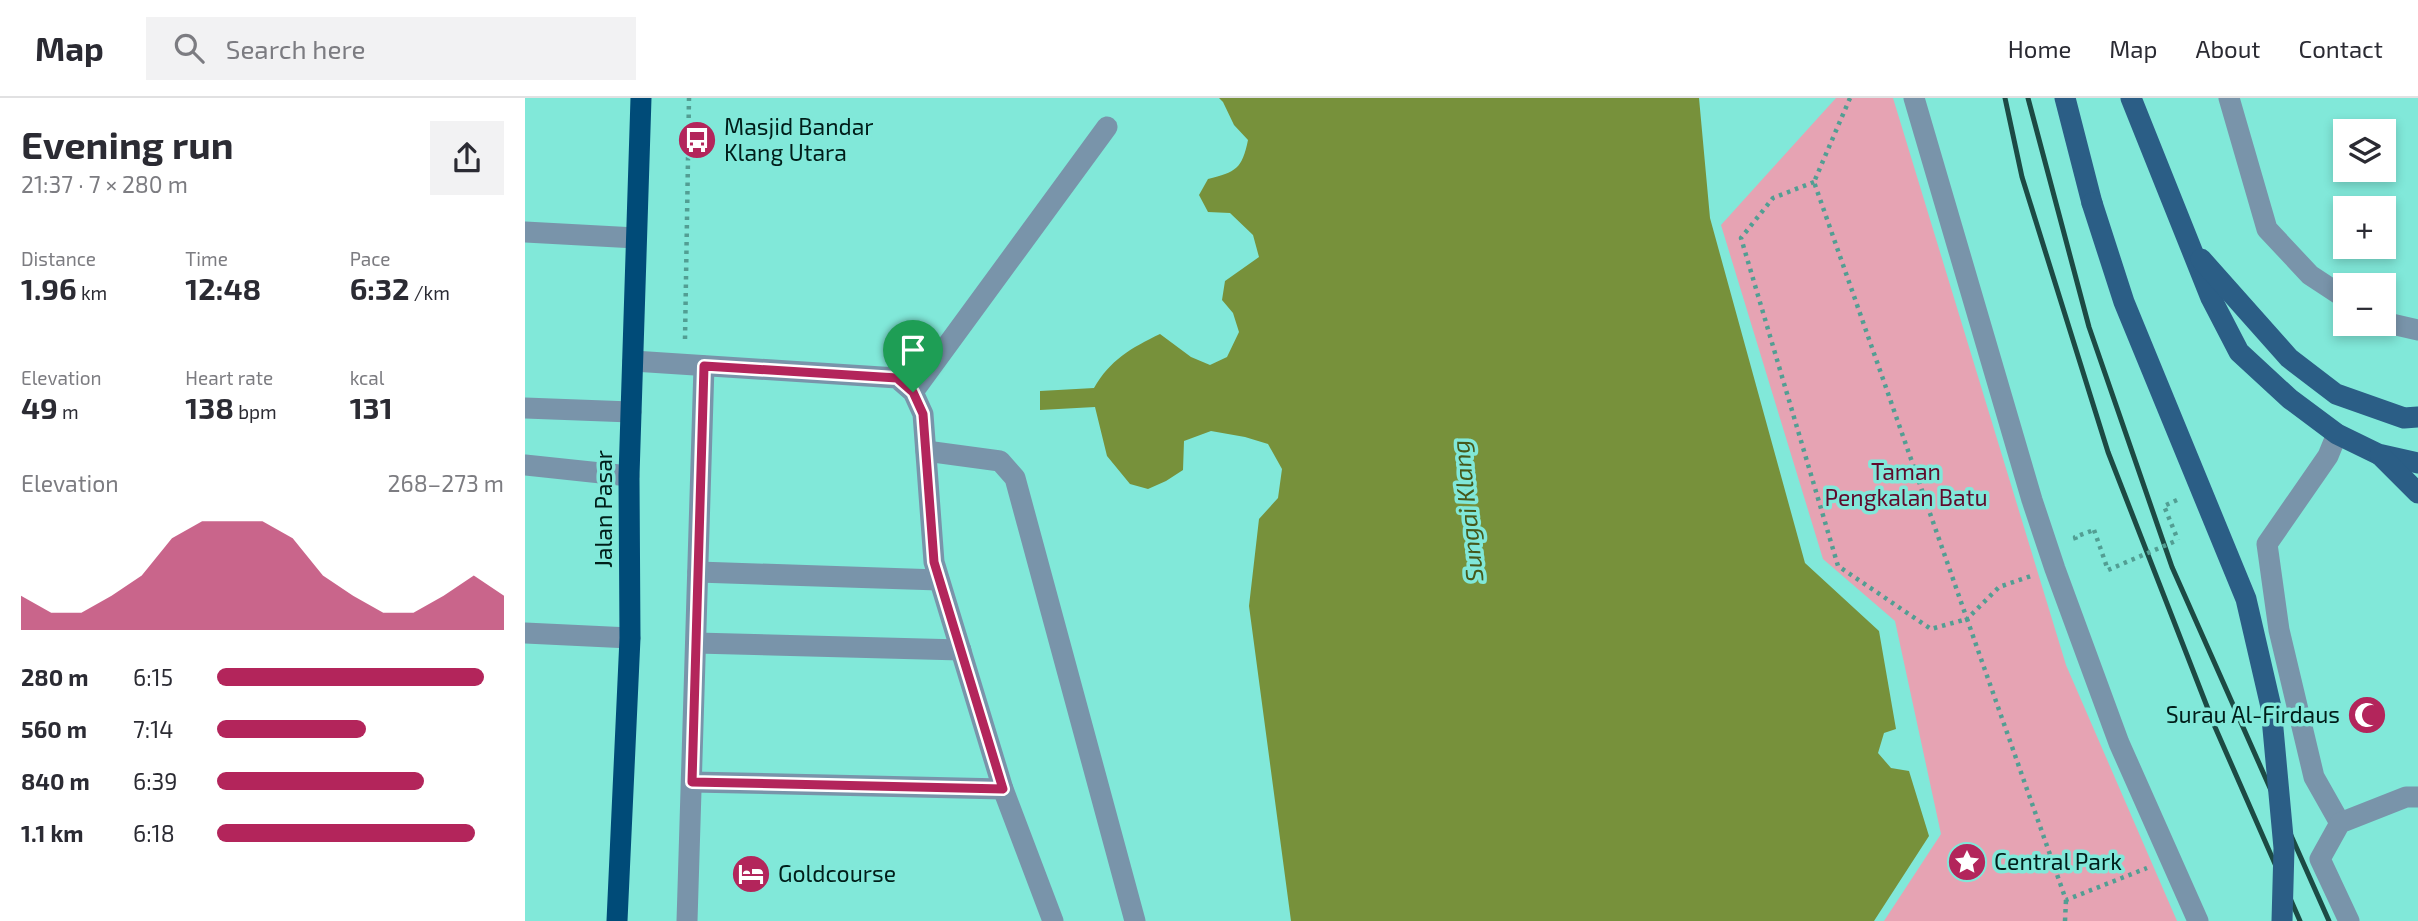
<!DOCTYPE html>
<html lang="en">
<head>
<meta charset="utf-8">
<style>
	body { margin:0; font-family:"Exo 2",sans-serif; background:#f2f2f3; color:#2b2b33; height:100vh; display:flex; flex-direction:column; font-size:26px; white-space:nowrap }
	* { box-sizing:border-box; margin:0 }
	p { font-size:23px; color:#7c7c81 }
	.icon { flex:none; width:38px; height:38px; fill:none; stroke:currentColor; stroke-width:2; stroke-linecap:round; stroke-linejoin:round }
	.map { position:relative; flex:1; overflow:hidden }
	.drawer { display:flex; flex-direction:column; background:#fff; width:525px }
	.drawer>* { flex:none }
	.controls { position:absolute; left:1808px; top:21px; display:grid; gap:14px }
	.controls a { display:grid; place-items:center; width:63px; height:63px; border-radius:0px; background:#fff; box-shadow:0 4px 10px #0003; font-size:35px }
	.pin { position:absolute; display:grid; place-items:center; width:60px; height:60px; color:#fff; margin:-72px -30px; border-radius:50% 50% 50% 0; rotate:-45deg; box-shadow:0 0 7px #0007 }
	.pin .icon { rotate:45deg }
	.round { display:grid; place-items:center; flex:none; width:74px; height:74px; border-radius:0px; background:#f2f2f3 }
	.head { display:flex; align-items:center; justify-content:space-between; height:119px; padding:0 21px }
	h1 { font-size:38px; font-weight:700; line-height:52px }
	.metrics { display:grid; grid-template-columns:repeat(3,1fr); gap:10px; height:119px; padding:7px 21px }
	.metrics div { display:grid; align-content:center }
	.metrics b { font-size:30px; font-weight:700 }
	.metrics small { font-size:19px; font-weight:400 }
	.metrics p { font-size:19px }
	.chart { height:196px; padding:14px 21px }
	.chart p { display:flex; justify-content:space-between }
	.chart svg { width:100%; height:126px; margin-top:7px; fill:#b3255b; opacity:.7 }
	ul { padding:0 21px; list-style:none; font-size:23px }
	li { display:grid; grid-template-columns:112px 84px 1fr; align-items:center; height:52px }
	li i { height:18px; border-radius:9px; background:#b3255b }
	header { display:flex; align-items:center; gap:42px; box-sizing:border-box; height:98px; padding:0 35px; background:#fff; border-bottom:2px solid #e1e1e2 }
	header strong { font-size:33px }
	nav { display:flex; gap:38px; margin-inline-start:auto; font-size:24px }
	.search { width:490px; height:63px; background:#f2f2f3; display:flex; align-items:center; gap:18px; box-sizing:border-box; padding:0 24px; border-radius:0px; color:#7c7c81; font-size:26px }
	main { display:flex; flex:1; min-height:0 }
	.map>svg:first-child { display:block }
	.green { fill:#e6a3b3 }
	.water { fill:#77913b }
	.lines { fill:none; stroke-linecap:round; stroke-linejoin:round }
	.path { stroke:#529e93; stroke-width:4.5; stroke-dasharray:3.5 5; stroke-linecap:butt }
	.minor { stroke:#7994aa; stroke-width:21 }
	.major { stroke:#2b5e86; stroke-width:21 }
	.highway { stroke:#004b78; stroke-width:21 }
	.rail { stroke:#1c4a44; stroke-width:5 }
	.path-bridge { stroke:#529e93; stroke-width:4.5; stroke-dasharray:3.5 5; stroke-linecap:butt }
	.major-bridge { stroke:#2b5e86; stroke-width:21 }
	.route-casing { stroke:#fff; stroke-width:14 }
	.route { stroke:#b3255b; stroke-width:9 }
	.labels { text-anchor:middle; stroke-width:7; stroke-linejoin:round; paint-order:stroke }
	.poi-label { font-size:23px; fill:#001e1a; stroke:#81e8d9; text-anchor:start }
	.park-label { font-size:23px; fill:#600b2c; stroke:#81e8d9 }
	.street-label { font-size:23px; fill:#001e1a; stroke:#81e8d9 }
	.water-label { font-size:24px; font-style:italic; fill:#46581a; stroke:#81e8d9 }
</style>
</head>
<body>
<header>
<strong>Map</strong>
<div class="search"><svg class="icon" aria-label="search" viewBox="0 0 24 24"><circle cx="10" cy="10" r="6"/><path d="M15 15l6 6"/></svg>Search here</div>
<nav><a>Home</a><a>Map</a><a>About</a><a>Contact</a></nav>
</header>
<main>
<section class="drawer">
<div class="head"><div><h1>Evening run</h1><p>21:37 · 7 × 280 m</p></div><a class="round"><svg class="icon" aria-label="share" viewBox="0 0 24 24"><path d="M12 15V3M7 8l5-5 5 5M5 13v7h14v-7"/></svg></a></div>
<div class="metrics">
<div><p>Distance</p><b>1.96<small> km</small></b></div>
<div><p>Time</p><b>12:48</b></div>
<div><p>Pace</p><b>6:32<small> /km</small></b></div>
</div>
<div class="metrics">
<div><p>Elevation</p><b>49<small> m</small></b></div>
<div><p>Heart rate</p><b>138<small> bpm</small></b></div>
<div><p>kcal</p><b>131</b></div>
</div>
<div class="chart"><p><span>Elevation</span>268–273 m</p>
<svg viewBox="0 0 160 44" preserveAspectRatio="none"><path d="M0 44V32L10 38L20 38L30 32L40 25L50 12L60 6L70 6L80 6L90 12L100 25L110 32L120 38L130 38L140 32L150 25L160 32V44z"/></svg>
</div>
<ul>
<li><b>280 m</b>6:15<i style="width:93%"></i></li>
<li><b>560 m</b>7:14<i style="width:52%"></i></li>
<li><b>840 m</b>6:39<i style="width:72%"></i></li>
<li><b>1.1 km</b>6:18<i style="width:90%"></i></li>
</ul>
</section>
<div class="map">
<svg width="1893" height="823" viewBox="0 0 1893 823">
	<rect width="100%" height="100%" fill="#81e8d9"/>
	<path class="green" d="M1311,0H1368L1541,567L1652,823H1359L1416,736L1370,523L1298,461L1196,127Z"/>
	<path class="water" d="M694,0H1174L1185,120L1280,465L1354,533L1371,631L1359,635L1353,655L1366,670L1384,673L1404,738L1349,823H766L724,508L734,421L753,400L757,371L743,346L720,339L686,333L659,343L658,372L641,383L623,391L605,386L582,358L570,309L515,312V293L569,290C585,262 606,250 635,236L666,259L685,267L702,259L714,234L708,215L697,202L700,183L734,159L728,137L705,115L683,114L674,97L683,81C711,74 717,71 723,42L709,27L698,4Z"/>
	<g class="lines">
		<g class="path">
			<path d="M1325,0L1289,84L1442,521L1474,489L1506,478"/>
			<path d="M1289,84L1248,100L1216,140L1313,468L1406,531L1442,521L1541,802L1622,770"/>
			<path d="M160,241L164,0"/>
			<path d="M1652,402L1639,408L1653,442"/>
			<path d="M1551,442L1550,439L1569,432"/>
			<path d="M1540,823L1541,802"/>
		</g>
		<g class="minor">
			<path d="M1389,0L1507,402L1530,471L1594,645L1673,823"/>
			<path d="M1704,0L1742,131L1785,177L1820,200"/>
			<path d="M0,134L111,140"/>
			<path d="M1858,224L1893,232"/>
			<path d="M108,263L372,280L388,294L398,316L409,464L478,691L528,823"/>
			<path d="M388,294L582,29"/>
			<path d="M0,310L106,314"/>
			<path d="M1812,336L1803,358L1742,446L1754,532L1789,679L1815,725"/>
			<path d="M401,353L475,363L490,380L610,823"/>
			<path d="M0,367L104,378"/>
			<path d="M173,474L414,482"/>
			<path d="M0,535L105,540"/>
			<path d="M171,545L436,552"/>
			<path d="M167,684L478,691"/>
			<path d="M162,823L179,268"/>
			<path d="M1824,823L1795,761L1815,725L1881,699H1893"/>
		</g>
		<g class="major">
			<path d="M1540,0L1567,105"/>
			<path d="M1606,0L1686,200L1714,254L1765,301L1812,336L1853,356L1893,365"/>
			<path d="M1676,161L1764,260L1811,296L1879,320L1893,319"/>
			<path d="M1855,357L1893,395"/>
		</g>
		<path class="highway" d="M92,823L105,540L104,378L116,0"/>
		<g class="rail">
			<path d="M1480,0L1497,79L1583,354L1690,629L1775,823"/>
			<path d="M1503,0L1564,229L1647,469L1804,823"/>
		</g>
		<path class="path-bridge" d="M1569,432L1583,472L1653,442"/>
		<path class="major-bridge" d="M1567,105L1599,204L1721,501L1746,609L1759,750L1757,823"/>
	</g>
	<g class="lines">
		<g class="route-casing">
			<path id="route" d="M179,268L372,280L388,294L398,316L409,464L478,691L167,684Z"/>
		</g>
		<use href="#route" class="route"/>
	</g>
	<defs>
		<g id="bus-disc" transform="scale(2.0125)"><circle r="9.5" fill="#b3255b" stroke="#81e8d9"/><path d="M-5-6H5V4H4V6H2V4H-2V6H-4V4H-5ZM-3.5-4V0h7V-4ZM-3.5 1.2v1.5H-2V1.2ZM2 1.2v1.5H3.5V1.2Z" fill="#fff"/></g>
		<g id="mosque-disc" transform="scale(2.0125)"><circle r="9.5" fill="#b3255b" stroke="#81e8d9"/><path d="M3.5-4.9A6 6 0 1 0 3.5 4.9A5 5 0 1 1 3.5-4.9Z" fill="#fff"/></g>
		<g id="sight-disc" transform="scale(2.0125)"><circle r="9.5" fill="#b3255b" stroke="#81e8d9"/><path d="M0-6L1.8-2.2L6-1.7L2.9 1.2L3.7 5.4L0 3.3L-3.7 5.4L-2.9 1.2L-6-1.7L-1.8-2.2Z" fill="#fff"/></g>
		<g id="hotel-disc" transform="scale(2.0125)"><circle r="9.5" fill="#b3255b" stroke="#81e8d9"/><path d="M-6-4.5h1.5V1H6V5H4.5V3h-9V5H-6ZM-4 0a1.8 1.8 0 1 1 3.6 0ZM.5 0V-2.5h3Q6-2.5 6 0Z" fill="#fff"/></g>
	</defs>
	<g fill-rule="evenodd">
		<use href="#bus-disc" x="172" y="42"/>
		<use href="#mosque-disc" x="1842" y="617"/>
		<use href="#sight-disc" x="1442" y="764"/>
		<use href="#hotel-disc" x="226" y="776"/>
	</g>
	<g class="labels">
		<g class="poi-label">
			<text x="199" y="37">Masjid Bandar<tspan x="199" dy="26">Klang Utara</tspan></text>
			<text x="1815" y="625" text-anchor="end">Surau Al-Firdaus</text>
			<text x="1469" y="772">Central Park</text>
			<text x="253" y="784">Goldcourse</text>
		</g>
		<g class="park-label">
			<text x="1381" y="382">Taman<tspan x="1381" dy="26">Pengkalan Batu</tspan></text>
		</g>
		<g class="street-label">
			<text transform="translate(79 411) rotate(-90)" y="8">Jalan Pasar</text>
		</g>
		<g class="water-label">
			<text transform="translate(943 413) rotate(-96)" y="8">Sungai Klang</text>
		</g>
	</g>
</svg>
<div class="controls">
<a><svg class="icon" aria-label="layers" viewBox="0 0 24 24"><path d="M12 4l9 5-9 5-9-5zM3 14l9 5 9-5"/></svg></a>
<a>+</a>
<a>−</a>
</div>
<div class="pin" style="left:388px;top:294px;background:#1e9e55"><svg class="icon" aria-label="arrive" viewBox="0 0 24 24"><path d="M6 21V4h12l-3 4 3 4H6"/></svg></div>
</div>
</main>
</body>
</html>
